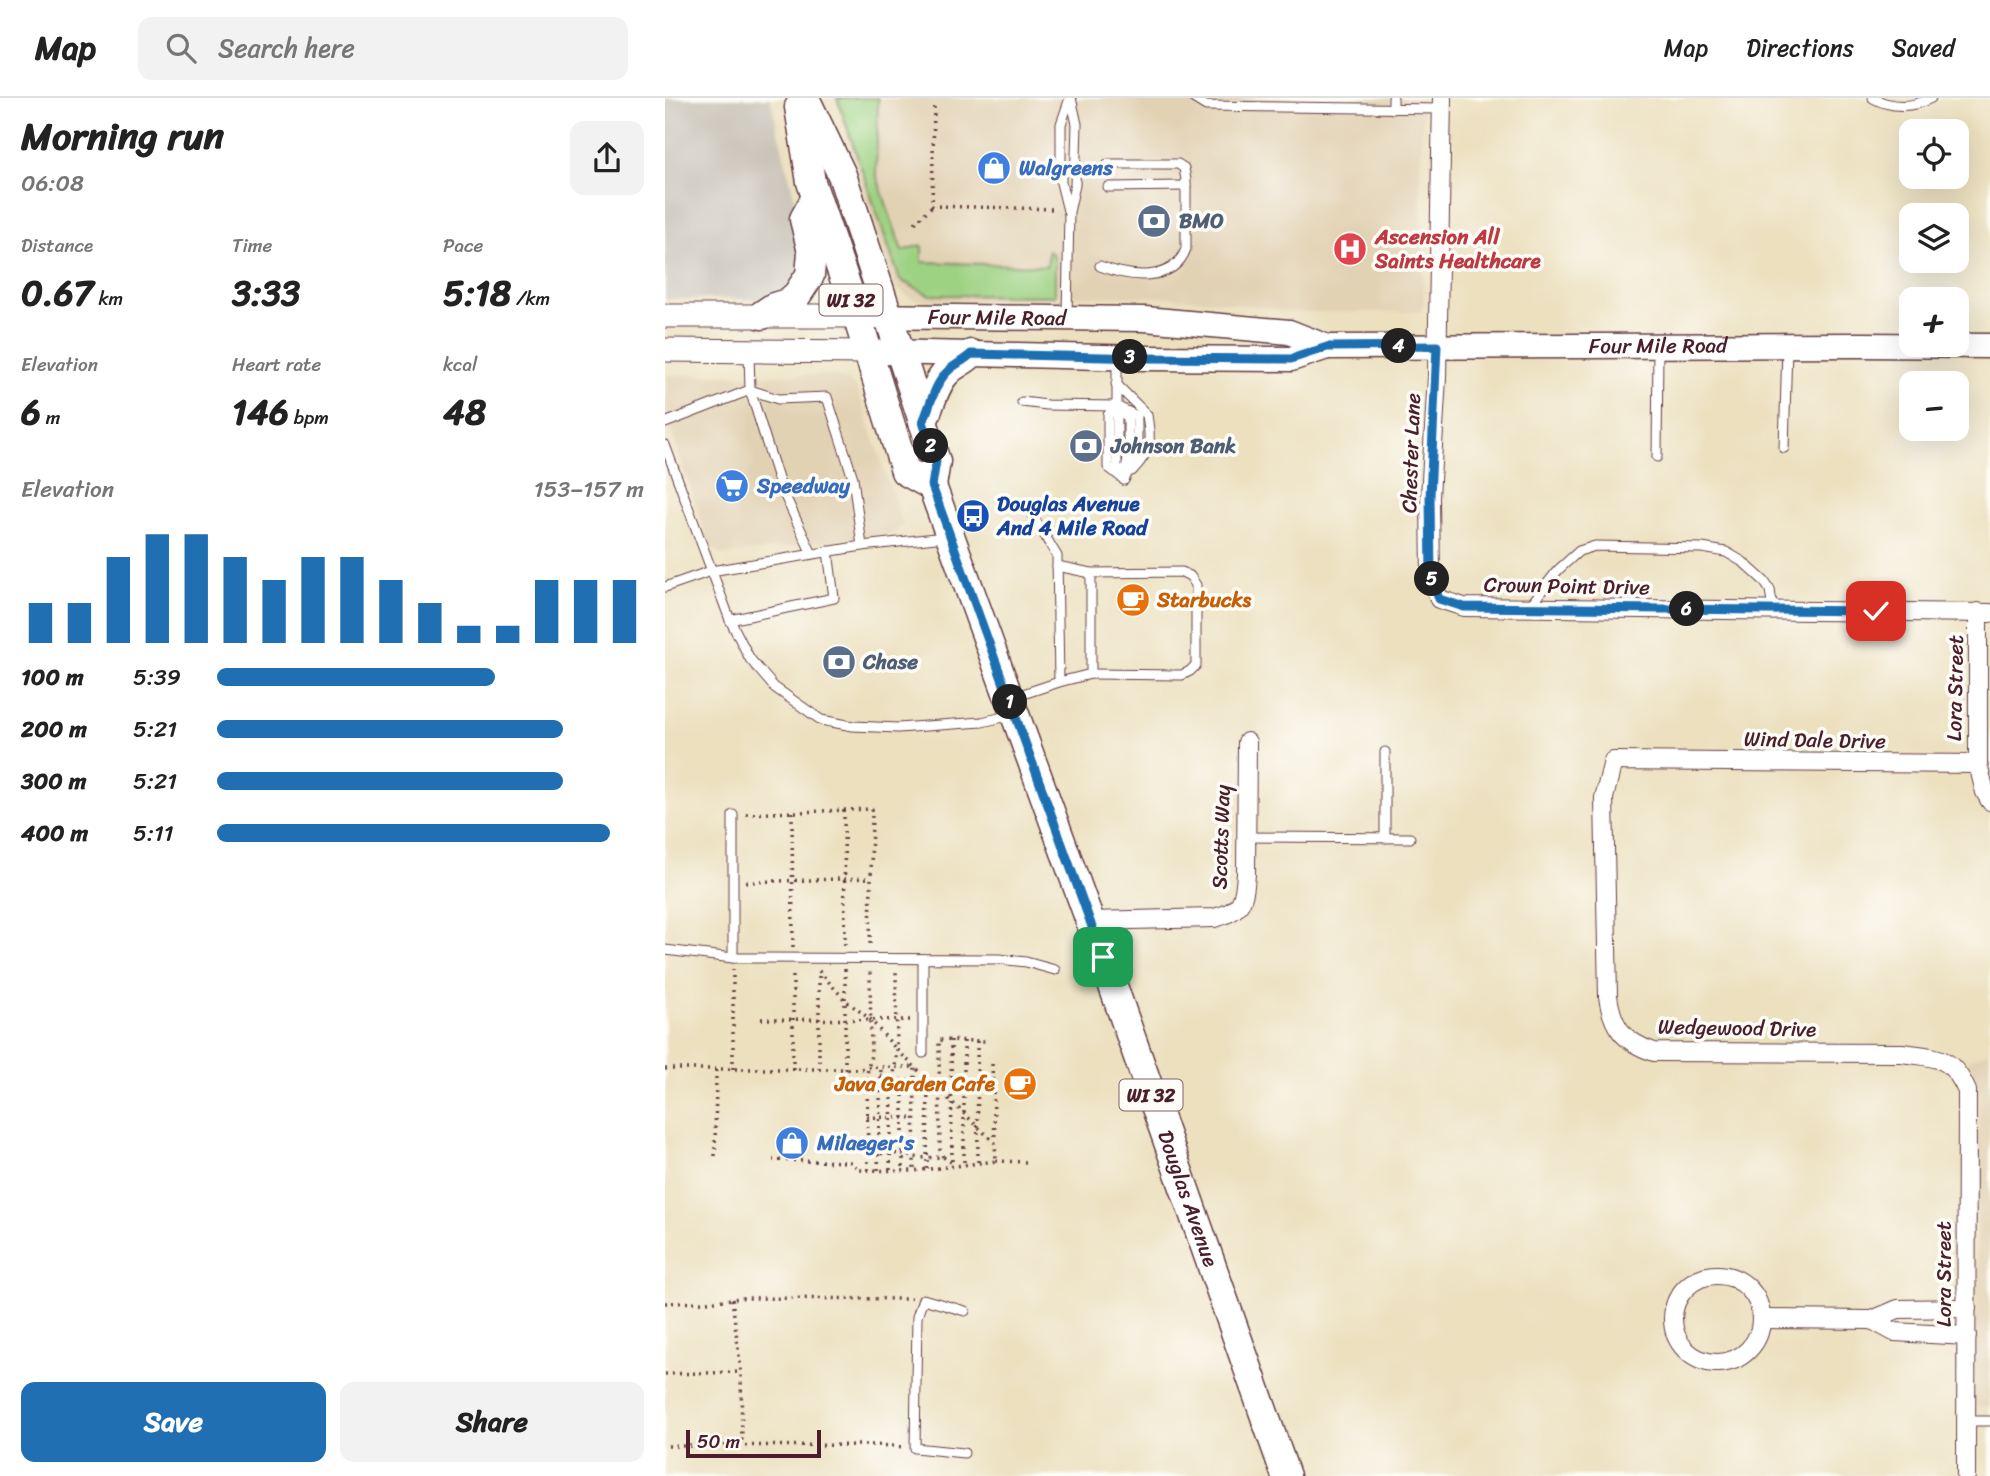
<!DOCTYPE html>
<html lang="en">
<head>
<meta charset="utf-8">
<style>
	body { margin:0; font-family:Sriracha,sans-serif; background:#f2f2f2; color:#222; height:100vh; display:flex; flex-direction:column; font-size:26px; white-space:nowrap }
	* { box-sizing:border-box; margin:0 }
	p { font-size:23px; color:#767676 }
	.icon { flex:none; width:38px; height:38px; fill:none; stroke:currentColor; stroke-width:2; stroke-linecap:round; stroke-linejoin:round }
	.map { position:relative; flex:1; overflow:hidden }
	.details { display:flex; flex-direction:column; background:#fff; width:665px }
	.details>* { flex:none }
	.tools { position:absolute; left:1234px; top:21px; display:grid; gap:14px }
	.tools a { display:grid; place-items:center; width:70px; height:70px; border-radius:14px; background:#fff; box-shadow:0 7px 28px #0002; font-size:35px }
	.scale { position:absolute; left:21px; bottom:18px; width:135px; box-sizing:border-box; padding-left:7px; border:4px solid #4a1f2b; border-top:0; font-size:19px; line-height:24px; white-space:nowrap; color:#4a1f2b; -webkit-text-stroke:5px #fdfcf7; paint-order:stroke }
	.pin { position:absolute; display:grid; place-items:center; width:60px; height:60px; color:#fff; margin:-30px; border-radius:14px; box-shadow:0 4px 10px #0006 }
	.km { position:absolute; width:35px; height:35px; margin:-18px; border-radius:50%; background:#222; color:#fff; font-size:19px; line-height:35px; text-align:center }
	.round { display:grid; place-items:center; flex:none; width:74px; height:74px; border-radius:14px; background:#f2f2f2 }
	.summary { display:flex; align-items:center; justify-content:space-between; height:119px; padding:0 21px }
	h1 { font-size:38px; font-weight:700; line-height:52px }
	.metrics { display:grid; grid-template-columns:repeat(3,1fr); gap:10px; height:119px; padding:7px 21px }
	.metrics div { display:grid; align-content:center }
	.metrics b { font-size:35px; font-weight:700 }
	.metrics small { font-size:19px; font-weight:400 }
	.metrics p { font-size:19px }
	.chart { height:196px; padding:14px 21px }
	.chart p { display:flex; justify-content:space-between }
	.chart svg { width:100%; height:126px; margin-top:7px; stroke:#1f6fb2; stroke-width:6 }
	.primary-button { display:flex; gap:14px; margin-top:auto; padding:14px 21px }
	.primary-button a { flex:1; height:80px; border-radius:14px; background:#1f6fb2; color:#fff; font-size:28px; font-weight:700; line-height:80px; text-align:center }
	.primary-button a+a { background:#f2f2f2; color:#222 }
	ul { padding:0 21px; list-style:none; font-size:23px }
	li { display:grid; grid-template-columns:112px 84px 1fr; align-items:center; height:52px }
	li i { height:18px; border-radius:9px; background:#1f6fb2 }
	header { display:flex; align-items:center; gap:42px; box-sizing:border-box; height:98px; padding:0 35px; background:#fff; border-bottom:2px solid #e0e0e0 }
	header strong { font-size:33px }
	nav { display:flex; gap:38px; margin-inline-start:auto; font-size:24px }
	.search { width:490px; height:63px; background:#f2f2f2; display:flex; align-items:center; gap:18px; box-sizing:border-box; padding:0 24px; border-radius:14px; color:#767676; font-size:26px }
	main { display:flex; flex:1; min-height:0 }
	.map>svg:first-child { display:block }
	.built { fill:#e2d2b4 }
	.industrial { fill:#c9c3b8 }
	.green { fill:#9ed283; stroke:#747857; stroke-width:2 }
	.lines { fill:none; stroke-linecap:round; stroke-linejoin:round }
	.service-casing { stroke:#623c41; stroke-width:11 }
	.minor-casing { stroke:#623c41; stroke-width:20 }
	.tertiary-casing { stroke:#623c41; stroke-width:25 }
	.secondary-casing { stroke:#623c41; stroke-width:27 }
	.primary-casing { stroke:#623c41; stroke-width:31 }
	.path { stroke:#623c41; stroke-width:3.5; stroke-dasharray:2 5; stroke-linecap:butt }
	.service { stroke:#fff; stroke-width:9 }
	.minor { stroke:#fff; stroke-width:18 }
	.tertiary { stroke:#fff; stroke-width:23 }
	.secondary { stroke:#fff; stroke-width:24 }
	.primary { stroke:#fff; stroke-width:28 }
	.route-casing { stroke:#fff; stroke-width:14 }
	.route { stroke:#1f6fb2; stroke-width:9 }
	.labels { text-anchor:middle; stroke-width:7; stroke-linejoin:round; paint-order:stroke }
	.shield { fill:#fdfcf7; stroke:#806168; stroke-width:2 }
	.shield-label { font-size:19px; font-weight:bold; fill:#4a1f2b }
	.shop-label { font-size:21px; font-weight:bold; fill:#366cbe; stroke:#fdfcf7; text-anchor:start }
	.service-label { font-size:21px; font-weight:bold; fill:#4e5e75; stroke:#fdfcf7; text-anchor:start }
	.health-label { font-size:21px; font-weight:bold; fill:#be3a42; stroke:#fdfcf7; text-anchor:start }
	.street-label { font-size:21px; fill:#4a1f2b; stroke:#fdfcf7 }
	.transit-label { font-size:21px; font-weight:bold; fill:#164399; stroke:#fdfcf7; text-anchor:start }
	.food-label { font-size:21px; font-weight:bold; fill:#c56008; stroke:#fdfcf7; text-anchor:start }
</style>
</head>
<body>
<header>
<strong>Map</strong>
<div class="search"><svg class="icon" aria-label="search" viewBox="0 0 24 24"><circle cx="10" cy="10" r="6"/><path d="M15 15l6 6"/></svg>Search here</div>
<nav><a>Map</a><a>Directions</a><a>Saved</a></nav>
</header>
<main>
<section class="details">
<div class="summary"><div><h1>Morning run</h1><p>06:08</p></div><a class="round"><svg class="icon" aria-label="share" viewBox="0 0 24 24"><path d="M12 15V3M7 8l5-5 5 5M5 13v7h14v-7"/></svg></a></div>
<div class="metrics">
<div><p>Distance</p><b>0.67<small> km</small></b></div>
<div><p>Time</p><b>3:33</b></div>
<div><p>Pace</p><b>5:18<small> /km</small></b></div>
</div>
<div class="metrics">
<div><p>Elevation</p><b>6<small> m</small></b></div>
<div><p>Heart rate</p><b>146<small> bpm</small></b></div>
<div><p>kcal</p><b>48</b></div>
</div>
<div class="chart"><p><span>Elevation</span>153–157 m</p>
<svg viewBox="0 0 160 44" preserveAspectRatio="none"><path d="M5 44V30M15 44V30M25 44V14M35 44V6M45 44V6M55 44V14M65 44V22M75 44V14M85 44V14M95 44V22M105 44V30M115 44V38M125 44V38M135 44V22M145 44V22M155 44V22"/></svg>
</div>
<ul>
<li><b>100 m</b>5:39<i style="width:65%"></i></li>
<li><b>200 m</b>5:21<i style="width:81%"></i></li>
<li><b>300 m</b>5:21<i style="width:81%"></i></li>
<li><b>400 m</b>5:11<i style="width:92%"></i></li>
</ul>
<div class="primary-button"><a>Save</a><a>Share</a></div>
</section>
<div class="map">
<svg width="1325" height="1378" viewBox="0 0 1325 1378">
	<rect width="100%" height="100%" fill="#fdfcf7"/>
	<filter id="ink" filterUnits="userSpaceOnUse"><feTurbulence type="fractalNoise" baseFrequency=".0143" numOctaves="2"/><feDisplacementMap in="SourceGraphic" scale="14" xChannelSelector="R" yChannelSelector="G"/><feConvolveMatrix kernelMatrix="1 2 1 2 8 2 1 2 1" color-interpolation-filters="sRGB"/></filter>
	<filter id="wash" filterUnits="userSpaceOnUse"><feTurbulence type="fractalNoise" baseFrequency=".00686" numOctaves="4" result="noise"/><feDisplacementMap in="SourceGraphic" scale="28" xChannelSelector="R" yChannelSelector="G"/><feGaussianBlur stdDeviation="1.57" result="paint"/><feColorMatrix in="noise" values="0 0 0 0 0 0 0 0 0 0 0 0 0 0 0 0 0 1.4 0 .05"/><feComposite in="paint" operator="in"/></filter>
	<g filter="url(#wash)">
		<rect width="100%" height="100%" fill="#ece0bf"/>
		<g class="built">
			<path d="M171,0H758L755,91L759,203L756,214H631L553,203L499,199L390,198L263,205L247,201L234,192L224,178Z"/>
			<path d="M0,277H168L188,286L193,294L238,427L226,436L58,457L45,449L0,315Z"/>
			<path d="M1325,953V1308H1309L1314,992L1302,962Z"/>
		</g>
		<path class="industrial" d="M0,0H105L142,152L134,184L96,201H0Z"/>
		<path class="green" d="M172,0H213L211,76L237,153L256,147L257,149V164L381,168L383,163V153L387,155L390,162V198L264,197L235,182Z"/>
	</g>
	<g filter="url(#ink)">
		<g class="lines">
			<g class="service-casing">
				<g id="service">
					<path d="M528,0L541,8L777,11"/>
					<path d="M1208,0C1226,10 1248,10 1266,0"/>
					<path d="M728,11V0"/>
					<path d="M443,89L521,88"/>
					<path d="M403,113L396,85V26L405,0"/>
					<path d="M435,168C463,179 508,186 521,151V82L519,70L513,66H443"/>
					<path d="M402,217L404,114L410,87L412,26L406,0"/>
					<path d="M84,254L85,292L115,387L147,456"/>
					<path d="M452,261V368L459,382"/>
					<path d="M451,286L482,317C486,344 487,352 467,373"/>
					<path d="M357,304L382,307L451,308L472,318V357L459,382"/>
					<path d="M451,308L443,317V369L457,380"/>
					<path d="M455,312L463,320V360L461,371"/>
					<path d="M0,325L85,292L113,301L162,299L188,380L197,448"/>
					<path d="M0,347L65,522L169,500L163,453"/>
					<path d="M1119,350L1122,249"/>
					<path d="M992,359L993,249"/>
					<path d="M392,468L426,475L517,474L525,478L531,487V567L525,573L517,577L426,576"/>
					<path d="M0,489L46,473L197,448L280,439"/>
					<path d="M864,509L893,472L914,453L930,448L1037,450L1061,454L1078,464L1099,483L1105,492L1108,512"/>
					<path d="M65,522L85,561L109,589L156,622L188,628L233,630L317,624L347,617"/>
					<path d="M394,584L426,576V475"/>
					<path d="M349,599L394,584L392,458L368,418"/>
					<path d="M581,739L745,740"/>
					<path d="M720,740V654"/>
					<path d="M0,852L68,860H96L334,861L361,864L390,872"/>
					<path d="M68,860V717"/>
					<path d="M258,861V955"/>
					<path d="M1302,1323H1325"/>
					<path d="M299,1355L250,1350L252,1219L258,1201L300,1213"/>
				</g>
			</g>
			<g class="minor-casing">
				<g id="minor">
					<path d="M777,0L772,279L765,399L766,479L774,501L799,509L1325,515"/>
					<path d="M1313,514V666L1320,694L1325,703"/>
					<path d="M425,823L549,820C577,813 579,804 581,776L582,644"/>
					<circle cx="1052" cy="1221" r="44"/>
					<path d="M1096,1221L1207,1222L1233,1211L1302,1210"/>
					<path d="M1207,1222L1229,1234L1302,1238"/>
					<path d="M1301,1378L1302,993C1286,957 1273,960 1237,955L989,954C959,944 947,929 943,898L939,700L948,663L1313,666"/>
				</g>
			</g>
			<g class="tertiary-casing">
				<g id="tertiary">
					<path d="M0,218H192"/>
					<path d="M0,252L203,254"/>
				</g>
			</g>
			<g class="secondary-casing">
				<g id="secondary">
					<path id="s1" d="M192,218L480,221L624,234L662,249"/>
					<path id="s2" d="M218,254L480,260L626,261L662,249L1197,247L1325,248"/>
				</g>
			</g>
			<g class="primary-casing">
				<g id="primary">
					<path id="s3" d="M140,0L177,77L271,363L267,388L425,823L621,1378"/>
					<path d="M134,9L146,84L192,218L240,373L267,388"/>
					<path d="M97,217L109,209L122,205L132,197L145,177L147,154L139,121L150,101"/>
					<path d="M258,324C265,308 270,285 283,273C290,266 298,264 306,256"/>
				</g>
			</g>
			<g class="path">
				<path d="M269,9L267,108L389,111"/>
				<path d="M250,125L267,108"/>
				<path d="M179,712L180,850"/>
				<path d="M127,714L128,849"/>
				<path d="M81,716L207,711L205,850"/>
				<path d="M81,784L206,780"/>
				<path d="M154,873L180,902L205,921L232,952L330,1045L331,1063L249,1073"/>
				<path d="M96,921L248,922"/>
				<path d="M286,942L287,1064"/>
				<path d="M299,943V1066"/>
				<path d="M312,943L313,1065"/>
				<path d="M327,966L330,1042"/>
				<path d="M0,971H195L207,969H250L249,1073L195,1072L185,1064L108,1062"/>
				<path d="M68,971V871"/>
				<path d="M128,971V874"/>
				<path d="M154,971V875"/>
				<path d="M180,971V871"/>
				<path d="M215,977C228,979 237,984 250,983"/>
				<path d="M238,983V1073"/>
				<path d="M202,1019L249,1020"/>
				<path d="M202,1055L238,1056L254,1060L278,1059L286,1064"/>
				<path d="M50,1058L51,972"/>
				<path d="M278,1059L275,1052L274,942L320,943"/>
				<path d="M331,1063L361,1064"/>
				<path d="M262,1071L263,982"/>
				<path d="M203,1072L202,976L206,957L205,872"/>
				<path d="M213,1072L216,969"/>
				<path d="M225,1072L227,992L232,952L231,874"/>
				<path d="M67,1201L76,1274L77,1347"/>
				<path d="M0,1205L41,1204L77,1200L246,1201"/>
				<path d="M0,1276L75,1274"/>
				<path d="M3,1348L212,1347L239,1349"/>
			</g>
			<use href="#service" class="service"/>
			<use href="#minor" class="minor"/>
			<use href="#tertiary" class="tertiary"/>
			<use href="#secondary" class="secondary"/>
			<use href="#primary" class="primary"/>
		</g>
	</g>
	<g class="lines" filter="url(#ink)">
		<g class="route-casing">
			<path id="route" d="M438,859L267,388L271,363L258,324C265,308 270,285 283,273C290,266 299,263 306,256L480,260L626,261L662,249L772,248L765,399L766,479L774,501L799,509L1211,513"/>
		</g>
		<use href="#route" class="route"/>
	</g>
	<defs>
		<g id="shop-disc" transform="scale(1.75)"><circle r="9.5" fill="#3f7fe0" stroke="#fdfcf7"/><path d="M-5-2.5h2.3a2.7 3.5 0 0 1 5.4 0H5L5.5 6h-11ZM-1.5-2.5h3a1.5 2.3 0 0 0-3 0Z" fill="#fff"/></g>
		<g id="bank-disc" transform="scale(1.75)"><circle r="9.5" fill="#5c6f8a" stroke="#fdfcf7"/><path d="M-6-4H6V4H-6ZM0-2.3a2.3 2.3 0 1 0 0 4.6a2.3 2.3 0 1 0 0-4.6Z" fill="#fff"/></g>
		<g id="hospital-disc" transform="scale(1.75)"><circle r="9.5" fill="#e0444e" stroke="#fdfcf7"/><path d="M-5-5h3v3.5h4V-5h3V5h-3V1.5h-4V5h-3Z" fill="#fff"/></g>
		<g id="supermarket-disc" transform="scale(1.75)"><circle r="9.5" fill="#3f7fe0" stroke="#fdfcf7"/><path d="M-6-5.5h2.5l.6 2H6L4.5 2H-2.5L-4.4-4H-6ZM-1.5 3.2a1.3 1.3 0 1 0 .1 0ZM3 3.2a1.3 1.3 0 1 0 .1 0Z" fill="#fff"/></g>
		<g id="bus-disc" transform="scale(1.75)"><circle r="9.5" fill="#1a4fb4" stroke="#fdfcf7"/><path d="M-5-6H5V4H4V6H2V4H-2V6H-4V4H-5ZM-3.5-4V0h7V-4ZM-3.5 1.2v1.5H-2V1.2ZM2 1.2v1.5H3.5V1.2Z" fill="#fff"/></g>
		<g id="cafe-disc" transform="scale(1.75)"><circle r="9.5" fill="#e8710a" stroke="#fdfcf7"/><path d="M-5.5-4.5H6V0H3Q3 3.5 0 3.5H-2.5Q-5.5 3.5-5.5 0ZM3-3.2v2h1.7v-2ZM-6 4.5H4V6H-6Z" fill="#fff"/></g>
	</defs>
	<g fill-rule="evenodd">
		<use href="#shop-disc" x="329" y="70"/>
		<use href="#bank-disc" x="489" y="123"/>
		<use href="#hospital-disc" x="685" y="151"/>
		<use href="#bank-disc" x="421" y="348"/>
		<use href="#supermarket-disc" x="67" y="388"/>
		<use href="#bus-disc" x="308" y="418"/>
		<use href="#cafe-disc" x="468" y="502"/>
		<use href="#bank-disc" x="174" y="564"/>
		<use href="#cafe-disc" x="355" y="986"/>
		<use href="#shop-disc" x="127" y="1045"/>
	</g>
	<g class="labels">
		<g class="shield">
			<rect x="154.5" y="186.5" width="63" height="31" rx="5"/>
			<rect x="454.5" y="981.5" width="63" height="31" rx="5"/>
		</g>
		<g class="shield-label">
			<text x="186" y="209">WI 32</text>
			<text x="486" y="1004">WI 32</text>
		</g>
		<g class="shop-label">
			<text x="354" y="77">Walgreens</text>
			<text x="92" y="395">Speedway</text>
			<text x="152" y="1052">Milaeger's</text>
		</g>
		<g class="service-label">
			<text x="514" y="130">BMO</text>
			<text x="446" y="355">Johnson Bank</text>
			<text x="198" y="571">Chase</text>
		</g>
		<g class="health-label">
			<text x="710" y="146">Ascension All<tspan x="710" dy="24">Saints Healthcare</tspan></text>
		</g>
		<g class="street-label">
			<text dy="7" stroke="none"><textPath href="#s1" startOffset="140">Four Mile Road</textPath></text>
			<text dy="7" stroke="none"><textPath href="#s2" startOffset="777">Four Mile Road</textPath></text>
			<text transform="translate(746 355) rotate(-88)" y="7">Chester Lane</text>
			<text transform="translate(902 488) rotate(1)" y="7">Crown Point Drive</text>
			<text transform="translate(1290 590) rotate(-89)" y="7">Lora Street</text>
			<text transform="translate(1150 642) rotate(1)" y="7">Wind Dale Drive</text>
			<text transform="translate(556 739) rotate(-88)" y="7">Scotts Way</text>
			<text transform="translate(1072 930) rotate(1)" y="7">Wedgewood Drive</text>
			<text dy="7" stroke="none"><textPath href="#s3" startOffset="1169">Douglas Avenue</textPath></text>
			<text transform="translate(1279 1176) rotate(-90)" y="7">Lora Street</text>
		</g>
		<g class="transit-label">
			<text x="332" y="413">Douglas Avenue<tspan x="332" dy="24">And 4 Mile Road</tspan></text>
		</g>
		<g class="food-label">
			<text x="492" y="509">Starbucks</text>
			<text x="330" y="993" text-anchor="end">Java Garden Cafe</text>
		</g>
	</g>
</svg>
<div class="tools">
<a><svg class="icon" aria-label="locate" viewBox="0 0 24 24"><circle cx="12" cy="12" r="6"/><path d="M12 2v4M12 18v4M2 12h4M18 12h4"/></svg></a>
<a><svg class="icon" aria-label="layers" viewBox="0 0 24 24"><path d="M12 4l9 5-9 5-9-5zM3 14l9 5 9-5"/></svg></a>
<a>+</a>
<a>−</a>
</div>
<div class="scale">50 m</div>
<div class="pin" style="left:438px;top:859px;background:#1e9e55"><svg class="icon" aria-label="arrive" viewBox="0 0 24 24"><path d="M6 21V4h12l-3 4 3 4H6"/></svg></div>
<div class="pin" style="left:1211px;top:513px;background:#d93025"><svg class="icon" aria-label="check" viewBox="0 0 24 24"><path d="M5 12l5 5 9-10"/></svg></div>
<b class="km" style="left:345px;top:604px">1</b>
<b class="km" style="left:266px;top:348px">2</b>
<b class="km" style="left:465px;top:259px">3</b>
<b class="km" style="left:734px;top:248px">4</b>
<b class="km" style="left:767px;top:481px">5</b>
<b class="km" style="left:1022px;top:511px">6</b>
</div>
</main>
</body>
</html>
